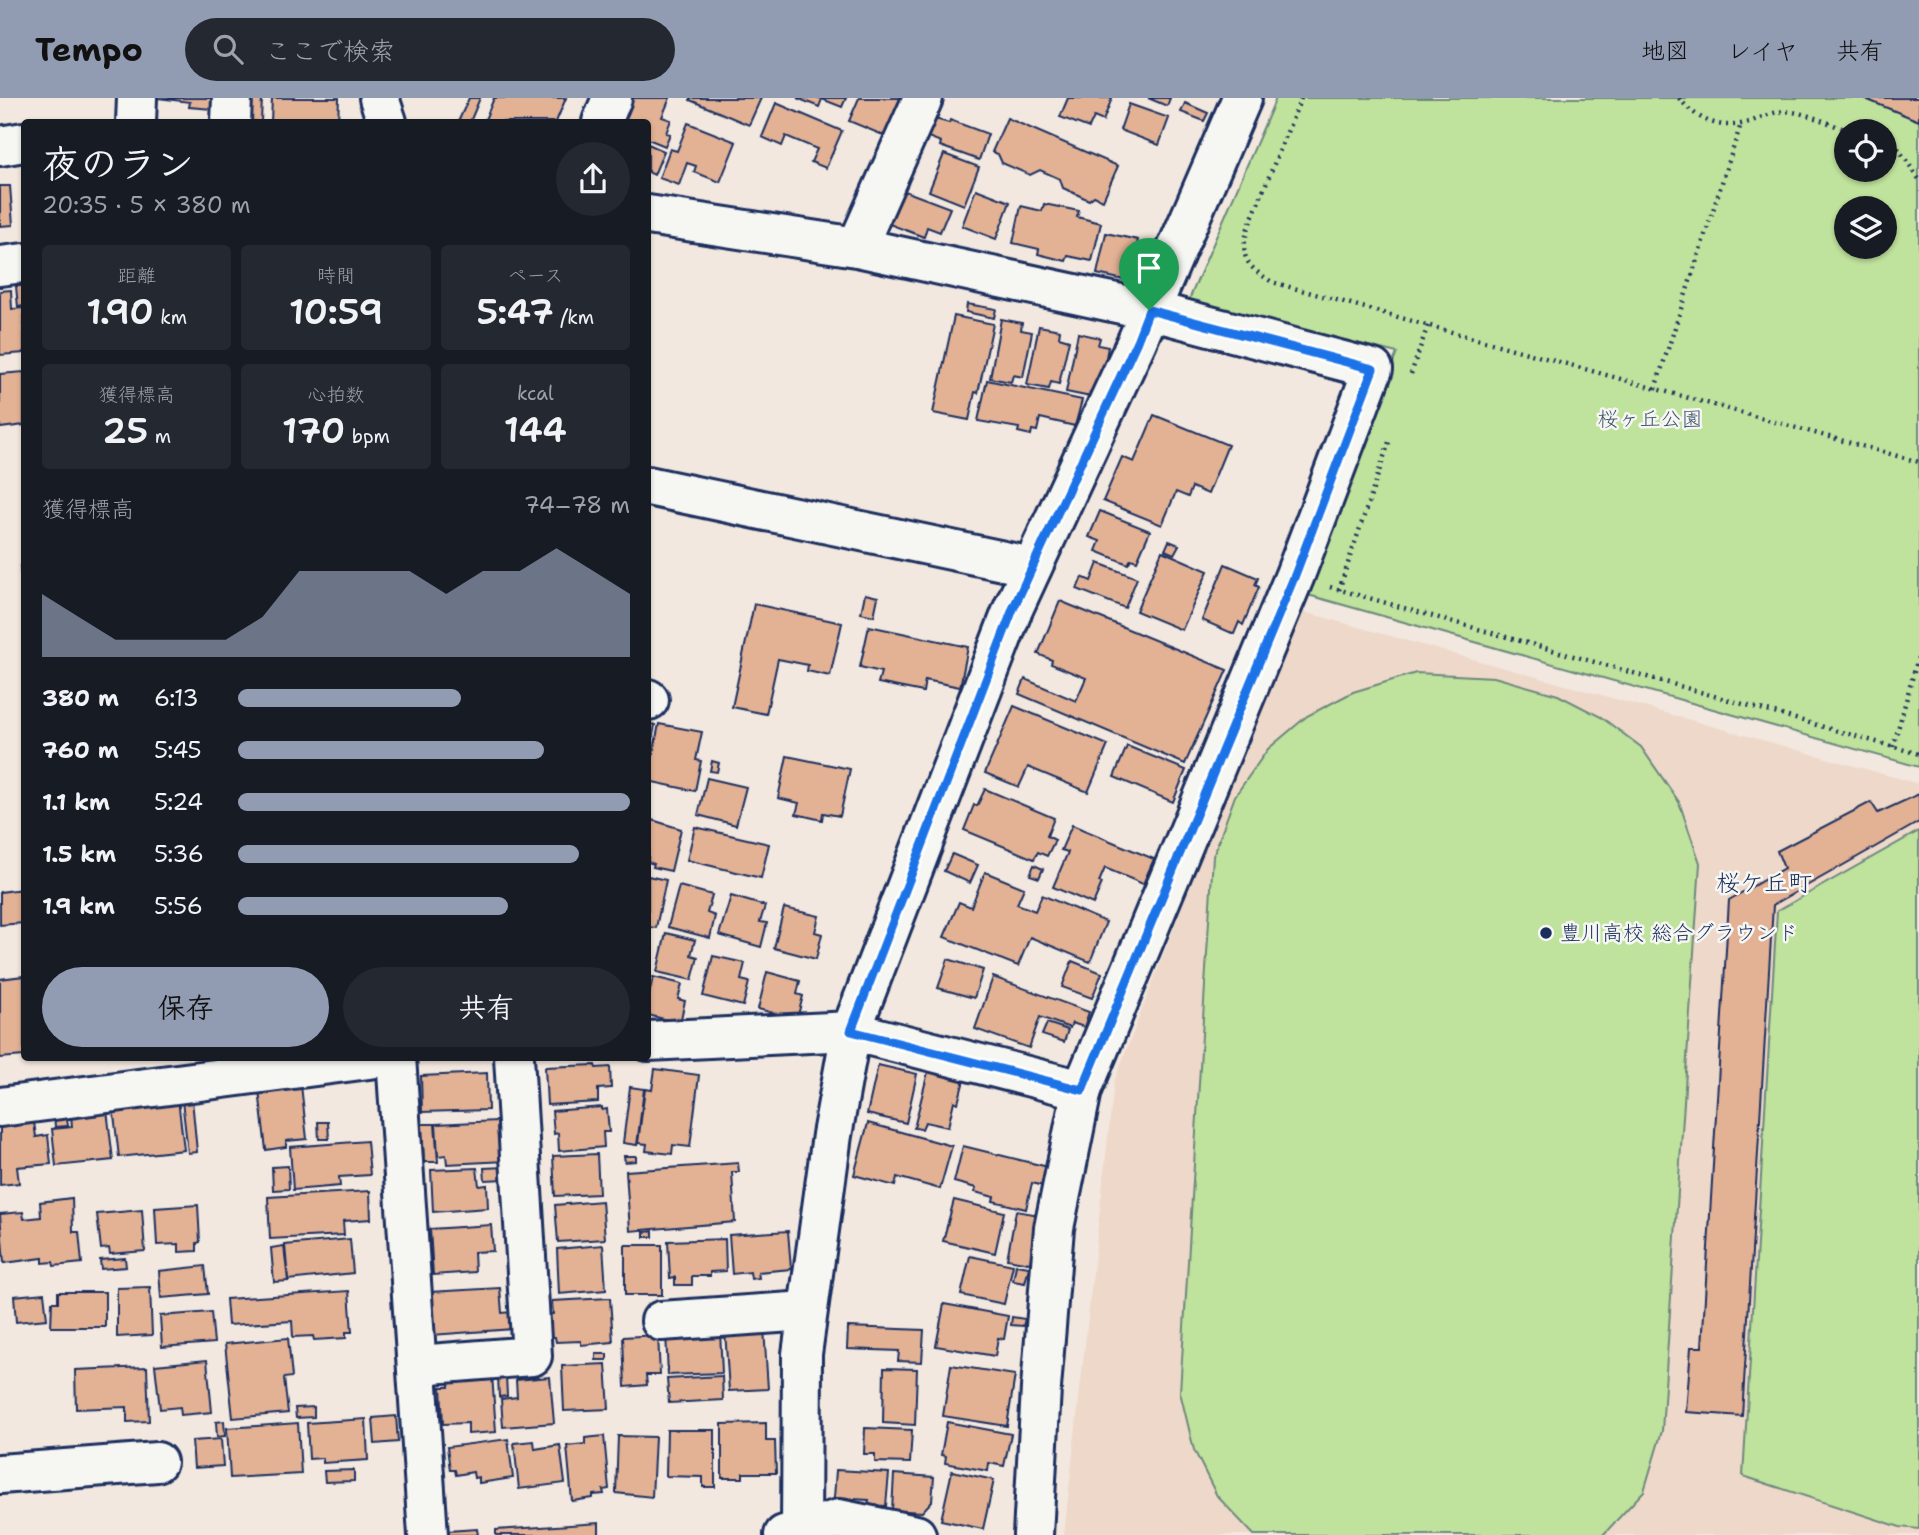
<!DOCTYPE html>
<html lang="ja">
<head>
<meta charset="utf-8">
<style>
	body { margin:0; font-family:"Shantell Sans","Klee One",sans-serif; background:#242831; color:#f1f3f6; height:100vh; display:flex; flex-direction:column; font-size:26px; white-space:nowrap }
	* { box-sizing:border-box; margin:0 }
	p { font-size:23px; color:#9ea1a6 }
	.icon { flex:none; width:38px; height:38px; fill:none; stroke:currentColor; stroke-width:2; stroke-linecap:round; stroke-linejoin:round }
	.map { position:relative; flex:1; overflow:hidden }
	.panel { position:absolute; left:21px; top:21px; width:630px; height:942px; display:flex; flex-direction:column; background:#171b24; border-radius:7px; box-shadow:0 2px 5px #0004 }
	.panel>* { flex:none }
	.fabs { position:absolute; left:1834px; top:21px; display:grid; gap:14px }
	.fabs a { display:grid; place-items:center; width:63px; height:63px; border-radius:50%; background:#171b24; box-shadow:0 2px 5px #0004; font-size:35px }
	.pin { position:absolute; display:grid; place-items:center; width:60px; height:60px; color:#fff; margin:-72px -30px; border-radius:50% 50% 50% 0; rotate:-45deg; box-shadow:0 0 7px #0007 }
	.pin .icon { rotate:45deg }
	.round { display:grid; place-items:center; flex:none; width:74px; height:74px; border-radius:37px; background:#242831 }
	.summary { display:flex; align-items:center; justify-content:space-between; height:119px; padding:0 21px }
	h1 { font-size:38px; font-weight:600; line-height:52px }
	.stats { display:grid; grid-template-columns:repeat(3,1fr); gap:10px; height:119px; padding:7px 21px }
	.stats div { display:grid; align-content:center; border-radius:7px; background:#242831; text-align:center }
	.stats b { font-size:35px; font-weight:600 }
	.stats small { font-size:19px; font-weight:400 }
	.stats p { font-size:19px }
	.chart { height:196px; padding:14px 21px }
	.chart p { display:flex; justify-content:space-between }
	.chart svg { width:100%; height:126px; margin-top:7px; fill:#919bb2; opacity:.7 }
	.action { display:flex; gap:14px; margin-top:auto; padding:14px 21px }
	.action a { flex:1; height:80px; border-radius:42px; background:#919bb2; color:#111; font-size:28px; font-weight:600; line-height:80px; text-align:center }
	.action a+a { background:#242831; color:#f1f3f6 }
	ul { padding:0 21px; list-style:none; font-size:23px }
	li { display:grid; grid-template-columns:112px 84px 1fr; align-items:center; height:52px }
	li i { height:18px; border-radius:9px; background:#919bb2 }
	header { display:flex; align-items:center; gap:42px; box-sizing:border-box; height:98px; padding:0 35px; background:#919bb2; color:#111 }
	header strong { font-size:33px }
	nav { display:flex; gap:38px; margin-inline-start:auto; font-size:24px }
	.search { width:490px; height:63px; background:#242831; display:flex; align-items:center; gap:18px; box-sizing:border-box; padding:0 24px; border-radius:38px; color:#9ea1a6; font-size:26px }
	.map>svg:first-child { display:block }
	.built { fill:#eed8c9 }
	.green { fill:#bfe29c; stroke:#6d887d; stroke-width:2; fill-rule:evenodd }
	.building { fill:#e3b295; stroke:#1b2f5e; stroke-width:2 }
	.lines { fill:none; stroke-linecap:round; stroke-linejoin:round }
	.minor-casing { stroke:#1b2f5e; stroke-width:44 }
	.path { stroke:#1b2f5e; stroke-width:4.5; stroke-dasharray:2 5; stroke-linecap:butt }
	.minor { stroke:#f6f6f2; stroke-width:38 }
	.route-casing { stroke:#fff; stroke-width:14 }
	.route { stroke:#1a73e8; stroke-width:9 }
	.poi-dot { fill:#1b2f5e; stroke:#f6f6f2; stroke-width:2.5 }
	.labels { text-anchor:middle; stroke-width:5; stroke-linejoin:round; paint-order:stroke }
	.park-label { font-size:21px; fill:#3c536a; stroke:#f6f6f2 }
	.poi-label { font-size:21px; fill:#1b2f5e; stroke:#f6f6f2; text-anchor:start }
	.quarter-label { font-size:24px; fill:#1b2f5e; stroke:#f6f6f2 }
</style>
</head>
<body>
<header>
<strong>Tempo</strong>
<div class="search"><svg class="icon" aria-label="search" viewBox="0 0 24 24"><circle cx="10" cy="10" r="6"/><path d="M15 15l6 6"/></svg>ここで検索</div>
<nav><a>地図</a><a>レイヤ</a><a>共有</a></nav>
</header>
<div class="map">
<svg width="1919" height="1437" viewBox="0 0 1919 1437">
	<rect width="100%" height="100%" fill="#f2e8df"/>
	<filter id="ink" filterUnits="userSpaceOnUse"><feTurbulence type="fractalNoise" baseFrequency=".0143" numOctaves="2"/><feDisplacementMap in="SourceGraphic" scale="14" xChannelSelector="R" yChannelSelector="G"/><feConvolveMatrix kernelMatrix="1 2 1 2 8 2 1 2 1" color-interpolation-filters="sRGB"/></filter>
	<g filter="url(#ink)">
		<path class="built" d="M1297,512L1919,686V1437H1064L1114,984Z"/>
		<g class="green">
			<path d="M1276,0H1919V669L1301,495L1397,255L1188,204ZM1846,33H1885V72H1846ZM1846,110H1885V149H1846Z"/>
			<path d="M1416,575L1494,579L1558,597L1601,619L1641,649L1679,704L1700,765L1662,1333L1644,1393L1603,1437H1254L1217,1398L1194,1352L1180,1294L1213,758L1235,698L1268,651L1307,618L1353,594Z"/>
			<path d="M1919,733V1431L1900,1429L1743,1378L1777,813Z"/>
		</g>
		<g class="building">
			<path d="M158,0H213L212,11L189,9L190,4Z"/>
			<path d="M252,0H262L261,24L251,23Z"/>
			<path d="M272,0H339L338,24H271Z"/>
			<path d="M469,0H480L470,24H458Z"/>
			<path d="M494,0H566L556,24H484Z"/>
			<path d="M631,0H670L662,19L671,22L666,35L670,36L665,48L648,41V24H622Z"/>
			<path d="M690,0H761L749,27L690,2Z"/>
			<path d="M797,0H846L842,9L822,1L819,9Z"/>
			<path d="M859,0H906L890,40L849,23Z"/>
			<path d="M1068,0H1112L1103,23L1094,19L1089,30L1060,19Z"/>
			<path d="M1148,0H1170L1167,8Z"/>
			<path d="M1863,0H1919V23Z"/>
			<path d="M776,5L842,33L826,70L811,64L817,51L786,38L782,48L762,39Z"/>
			<path d="M1185,5L1208,15L1204,23L1181,14Z"/>
			<path d="M1129,6L1169,20L1159,47L1120,32Z"/>
			<path d="M1007,20L1118,68L1103,102L1094,98L1089,102L1063,90L1060,81L1040,72L1030,77L1002,65L998,56L992,54Z"/>
			<path d="M935,21L949,25L950,22L988,36L979,62L940,48L941,44L928,39Z"/>
			<path d="M688,25L736,44L720,84L694,74L696,68L687,65L679,87L659,80L670,51L677,53Z"/>
			<path d="M648,46L664,53L654,77L648,74Z"/>
			<path d="M944,56L979,69L964,107L929,93Z"/>
			<path d="M0,88H10L13,127L0,128Z"/>
			<path d="M976,91L1010,104L996,141L962,128Z"/>
			<path d="M902,92L950,110L940,134L927,129L924,139L889,126Z"/>
			<path d="M1044,106L1079,113L1077,119L1101,125L1092,163L1068,158L1066,163L1038,156L1039,151L1013,145L1021,108L1042,113Z"/>
			<path d="M1106,135L1138,142L1129,183L1097,176Z"/>
			<path d="M16,188H24V208L18,209Z"/>
			<path d="M11,192L12,211L24,210V255L0,257V193Z"/>
			<path d="M967,206L996,211L994,220L966,214Z"/>
			<path d="M954,218L993,226L978,295L975,294L969,322L933,315Z"/>
			<path d="M1001,221L1022,225L1021,232L1032,234L1023,279L1013,277L1011,284L990,280Z"/>
			<path d="M1039,228L1060,232L1059,239L1069,242L1059,286L1051,284L1049,291L1027,287Z"/>
			<path d="M1078,235L1100,240L1098,247L1108,249L1105,265L1091,299L1066,294Z"/>
			<path d="M24,274V327L0,330V276Z"/>
			<path d="M987,282L1082,302L1075,328L1040,320L1037,333L1032,332L1031,337L1018,334L1019,330L978,323Z"/>
			<path d="M1154,317L1228,347L1208,396L1192,389L1188,399L1176,394L1162,427L1103,403L1122,359L1134,364Z"/>
			<path d="M1100,413L1150,433L1137,463L1131,461L1128,466L1096,453L1100,443L1089,439Z"/>
			<path d="M1169,443L1179,447L1174,456L1165,452Z"/>
			<path d="M1162,453L1208,473L1182,532L1136,513Z"/>
			<path d="M1098,465L1137,480L1125,510L1077,491L1082,479L1091,483Z"/>
			<path d="M1225,466L1258,480L1255,487L1259,489L1243,527L1239,524L1234,536L1202,522Z"/>
			<path d="M20,468H24V510Z"/>
			<path d="M865,496L878,499L874,518L861,515Z"/>
			<path d="M1060,503L1227,572L1185,666L1019,596L1025,581L1076,603L1086,580L1051,566L1052,562L1038,556Z"/>
			<path d="M754,506L842,525L830,578L807,573L808,567L778,561L766,616L732,609Z"/>
			<path d="M869,528L968,549L960,589L925,582L923,594L878,585L881,574L860,569Z"/>
			<path d="M1014,608L1108,647L1088,694L1028,669L1019,689L985,675Z"/>
			<path d="M648,625L655,627L649,657H648Z"/>
			<path d="M659,626L702,634L696,662L701,663L695,693L648,683V661H652Z"/>
			<path d="M1127,648L1186,672L1173,704L1114,679Z"/>
			<path d="M787,658L850,671L840,718L823,715L822,722L796,716L799,705L778,700Z"/>
			<path d="M712,663L719,665L717,674L710,673Z"/>
			<path d="M707,680L746,689L736,727L698,717Z"/>
			<path d="M985,691L1054,720L1047,738L1055,742L1047,758L1038,754L1034,761L964,732L974,707L977,708Z"/>
			<path d="M1919,696V724L1773,807L1742,1318L1686,1314L1691,1249H1702L1729,802L1784,770L1777,753L1871,704L1878,715Z"/>
			<path d="M649,721L681,731L671,773L653,769L654,766L648,764Z"/>
			<path d="M1072,727L1154,761L1143,786L1105,770L1099,784L1102,785L1093,806L1053,789L1068,754L1061,752Z"/>
			<path d="M695,729L769,746L761,780L687,762Z"/>
			<path d="M952,756L978,767L970,785L944,773Z"/>
			<path d="M1034,767L1043,771L1039,780L1030,777Z"/>
			<path d="M985,774L1024,790L1017,806L1035,813L1042,797L1106,824L1090,864L1030,839L1018,868L944,839L959,804L971,809Z"/>
			<path d="M648,778L666,782L656,830L648,829Z"/>
			<path d="M679,788L712,797L707,815L715,818L710,840L668,829Z"/>
			<path d="M24,791V825L0,827V794Z"/>
			<path d="M731,798L765,808L760,824L767,825L761,849L719,837Z"/>
			<path d="M784,810L819,818L815,834L822,836L816,861L774,850Z"/>
			<path d="M666,835L695,842L691,857L698,859L692,882L657,874Z"/>
			<path d="M713,858L745,865L741,882L749,884L743,908L703,898Z"/>
			<path d="M948,861L983,872L974,900L938,890Z"/>
			<path d="M1072,863L1102,875L1092,900L1062,889Z"/>
			<path d="M767,874L800,883L797,896L803,898L797,921L758,911Z"/>
			<path d="M24,878V958L0,960V881Z"/>
			<path d="M653,879L682,886L678,901L685,903L680,925L648,917V901Z"/>
			<path d="M993,879L1089,914L1084,929L1072,925L1070,930L1040,919L1029,950L975,931Z"/>
			<path d="M1047,925L1068,932L1064,944L1042,937Z"/>
			<path d="M595,967L596,970L610,969L611,990L598,991V1004L547,1007L545,969Z"/>
			<path d="M878,967L917,976L906,1025L867,1016Z"/>
			<path d="M929,970L965,978L958,1005L954,1003L948,1029L925,1024L922,1031L914,1030Z"/>
			<path d="M655,971L699,977L690,1049L673,1047L672,1056L646,1053L647,1046L638,1045L645,991L652,992Z"/>
			<path d="M487,975L488,1012L422,1014L421,978Z"/>
			<path d="M301,987L307,1041L286,1043V1049L266,1052L259,992Z"/>
			<path d="M630,989L644,991L637,1047L623,1045Z"/>
			<path d="M178,1001L184,1052L119,1059L113,1008Z"/>
			<path d="M192,1001L197,1054L188,1055L182,1002Z"/>
			<path d="M602,1009V1012L607,1011L609,1034H603L604,1049L559,1053L558,1035L554,1036L552,1013Z"/>
			<path d="M107,1012L113,1062L56,1068L52,1031L72,1029L71,1016Z"/>
			<path d="M66,1014L68,1028L55,1029L54,1015Z"/>
			<path d="M33,1017L36,1039L48,1037L51,1066L17,1069L19,1085L0,1087V1021Z"/>
			<path d="M497,1023L498,1039H505L506,1063L447,1066L446,1057L438,1058L436,1026Z"/>
			<path d="M318,1024H328L329,1041H319Z"/>
			<path d="M868,1025L952,1048L940,1091L897,1079L895,1088L854,1077Z"/>
			<path d="M422,1026H435L438,1064H424Z"/>
			<path d="M367,1043L370,1077L339,1079L340,1088L293,1092L290,1049Z"/>
			<path d="M963,1048L1048,1069L1043,1088L1032,1085L1026,1111L993,1103L994,1099L975,1094L976,1090L954,1084Z"/>
			<path d="M597,1056L599,1096L555,1098L553,1058Z"/>
			<path d="M624,1058H636V1063L625,1064Z"/>
			<path d="M738,1065L739,1074H732L735,1124L630,1133L626,1073Z"/>
			<path d="M288,1068L289,1091L273,1092L272,1069Z"/>
			<path d="M505,1069V1081L485,1082L484,1070Z"/>
			<path d="M477,1070L479,1088L487,1087L488,1110L433,1114L431,1072Z"/>
			<path d="M370,1093L371,1121L343,1123L344,1137L270,1141L268,1099Z"/>
			<path d="M72,1100L73,1134H79L82,1165L54,1168L53,1164L43,1165V1160L4,1165L0,1116L23,1114L24,1121L41,1119L40,1104Z"/>
			<path d="M954,1102L1004,1114L995,1155L943,1143Z"/>
			<path d="M602,1103L605,1141L558,1144L555,1107Z"/>
			<path d="M198,1107L200,1144L197,1145V1153L179,1154V1146L157,1147L155,1110Z"/>
			<path d="M142,1112L145,1153L110,1156L109,1150L101,1151L97,1116Z"/>
			<path d="M1016,1113L1039,1117L1030,1165L1007,1161Z"/>
			<path d="M491,1127L493,1153L474,1154L475,1174L433,1177L430,1131Z"/>
			<path d="M653,1133V1139H644V1134Z"/>
			<path d="M788,1133L791,1171L758,1174L759,1180L751,1181L750,1174L732,1176L729,1137Z"/>
			<path d="M350,1141L353,1175L288,1182L285,1147Z"/>
			<path d="M725,1141L726,1173L710,1174V1178H692V1187H675V1179L670,1180L668,1143Z"/>
			<path d="M603,1147L606,1192L559,1196L557,1151Z"/>
			<rect x="625" y="1147" width="37" height="50"/>
			<path d="M284,1148L288,1183L274,1184L271,1150Z"/>
			<path d="M970,1158L1013,1167L1004,1206L961,1197Z"/>
			<path d="M125,1160L126,1169L101,1171L100,1162Z"/>
			<path d="M1016,1167L1029,1169L1025,1185L1013,1183Z"/>
			<path d="M205,1168L208,1196L161,1200L159,1173Z"/>
			<path d="M150,1189L152,1237L117,1239V1190Z"/>
			<path d="M500,1190L502,1215L512,1214L513,1231L432,1237L430,1194Z"/>
			<path d="M349,1193L352,1234H346V1240L314,1242L313,1238L293,1239L292,1223L228,1227L226,1201Z"/>
			<path d="M58,1194H105V1229H51L52,1204H58Z"/>
			<path d="M44,1195L47,1221L16,1224L14,1198Z"/>
			<path d="M610,1200L613,1244L581,1247V1243L556,1244L555,1239H548L546,1217L553,1216L552,1203Z"/>
			<path d="M944,1206L1008,1218L1004,1241L998,1240L995,1258L936,1248Z"/>
			<path d="M211,1214L214,1245L162,1249L160,1218Z"/>
			<path d="M1012,1219L1025,1221L1023,1228L1011,1227Z"/>
			<path d="M848,1229L924,1232L922,1264L898,1263L899,1253L847,1251Z"/>
			<path d="M764,1230L768,1291L729,1293L725,1232Z"/>
			<path d="M720,1233L722,1275L668,1277L666,1235Z"/>
			<path d="M658,1237L660,1277H646L647,1287L625,1289L623,1239Z"/>
			<path d="M288,1240L292,1279L284,1280L288,1315L233,1320L225,1246Z"/>
			<rect x="596" y="1256" width="11" height="6"/>
			<path d="M207,1262L212,1314L181,1317L180,1309L160,1311L155,1267Z"/>
			<path d="M606,1266L609,1311L564,1313L562,1268Z"/>
			<path d="M951,1267L1015,1277L1007,1328L943,1318Z"/>
			<path d="M147,1269L149,1323L127,1324V1309L76,1311L75,1272Z"/>
			<path d="M884,1270L917,1271L915,1327L883,1325Z"/>
			<path d="M492,1276L496,1334L468,1336V1325L443,1326L441,1289H449L448,1279Z"/>
			<path d="M506,1278L507,1298L499,1299L498,1279Z"/>
			<path d="M722,1278L723,1302L669,1305L667,1281Z"/>
			<path d="M550,1279L554,1325L503,1329L501,1301L517,1299L516,1282Z"/>
			<path d="M314,1309V1319L296,1320L295,1310Z"/>
			<path d="M396,1318L398,1344L375,1346L373,1320Z"/>
			<path d="M366,1321L368,1362L323,1365V1360L309,1361L307,1325Z"/>
			<path d="M224,1323L225,1338L217,1339L216,1324Z"/>
			<path d="M947,1324L1011,1336L1004,1368L989,1365L988,1373L945,1365L946,1358L941,1357Z"/>
			<path d="M298,1325L301,1376L230,1380L227,1330Z"/>
			<path d="M766,1325V1343H775L776,1375H743V1380H722V1326Z"/>
			<path d="M865,1330L912,1332L910,1365L875,1364V1356H864Z"/>
			<path d="M667,1332H715V1389H703V1379L666,1378Z"/>
			<path d="M604,1338L609,1391L603,1392L604,1396L593,1397V1400L572,1403L567,1348L585,1346V1340Z"/>
			<path d="M618,1338L655,1339L652,1399L616,1395Z"/>
			<path d="M221,1341L223,1368L194,1370L192,1343Z"/>
			<path d="M508,1341L513,1380L479,1385V1379L474,1380L473,1374L456,1377L455,1372H450L447,1349Z"/>
			<path d="M534,1343L535,1351L560,1347L565,1385L519,1391L514,1345Z"/>
			<path d="M354,1372V1383L325,1384L324,1373Z"/>
			<path d="M836,1372L889,1375L886,1408L868,1407L869,1402L834,1400Z"/>
			<path d="M952,1373L994,1382L983,1431L941,1422Z"/>
			<path d="M894,1376L934,1379L932,1403L922,1414L892,1412Z"/>
			<path d="M599,1425V1437H496V1432Z"/>
			<path d="M477,1431L478,1437H449L448,1433Z"/>
		</g>
		<g class="lines">
			<g class="minor-casing">
				<g id="minor">
					<path d="M379,0L387,24"/>
					<path d="M136,24L137,0"/>
					<path d="M231,24L232,0"/>
					<path d="M602,24L612,0"/>
					<path d="M0,48L24,44"/>
					<path d="M648,117L857,149L1149,212L1373,271L1295,477L1082,992L1054,1130L1041,1290L1033,1437"/>
					<path d="M857,149L923,0"/>
					<path d="M0,168L24,165"/>
					<path d="M648,388L1032,469"/>
					<path d="M648,601L649,602"/>
					<path d="M648,943L851,933L1082,992"/>
					<path d="M396,959L428,1437"/>
					<path d="M0,1009L384,959"/>
					<path d="M661,1223L807,1213"/>
					<path d="M418,1267L532,1258L514,959"/>
					<path d="M0,1376L157,1364"/>
					<path d="M784,1437L839,1421L916,1437"/>
					<path d="M801,1437L802,1256L832,1037L851,933L1013,511L1137,243L1242,0"/>
				</g>
			</g>
			<g class="path">
				<path d="M1301,0L1248,130C1239,161 1247,168 1272,184L1919,364"/>
				<path d="M1679,0C1694,19 1715,31 1741,26C1759,23 1774,10 1793,14C1812,17 1832,27 1850,33"/>
				<path d="M1885,45L1897,49L1919,81"/>
				<path d="M1411,276L1428,227"/>
				<path d="M1655,291L1741,26"/>
				<path d="M1330,489L1919,656"/>
				<path d="M1339,492L1389,344"/>
				<path d="M1893,649L1919,556"/>
			</g>
			<use href="#minor" class="minor"/>
		</g>
	</g>
	<g class="lines" filter="url(#ink)">
		<g class="route-casing">
			<path id="route" d="M1149,212L1373,271L1295,477L1082,992L851,933L1013,511L1137,243Z"/>
		</g>
		<use href="#route" class="route"/>
	</g>
	<circle class="poi-dot" cx="1546" cy="835" r="7"/>
	<g class="labels">
		<g class="park-label">
			<text x="1650" y="328">桜ヶ丘公園</text>
		</g>
		<g class="poi-label">
			<text x="1560" y="842">豊川高校 総合グラウンド</text>
		</g>
		<g class="quarter-label">
			<text x="1764" y="793">桜ケ丘町</text>
		</g>
	</g>
</svg>
<div class="fabs">
<a><svg class="icon" aria-label="locate" viewBox="0 0 24 24"><circle cx="12" cy="12" r="6"/><path d="M12 2v4M12 18v4M2 12h4M18 12h4"/></svg></a>
<a><svg class="icon" aria-label="layers" viewBox="0 0 24 24"><path d="M12 4l9 5-9 5-9-5zM3 14l9 5 9-5"/></svg></a>
</div>
<div class="pin" style="left:1149px;top:212px;background:#1e9e55"><svg class="icon" aria-label="arrive" viewBox="0 0 24 24"><path d="M6 21V4h12l-3 4 3 4H6"/></svg></div>
<section class="panel">
<div class="summary"><div><h1>夜のラン</h1><p>20:35 · 5 × 380 m</p></div><a class="round"><svg class="icon" aria-label="share" viewBox="0 0 24 24"><path d="M12 15V3M7 8l5-5 5 5M5 13v7h14v-7"/></svg></a></div>
<div class="stats">
<div><p>距離</p><b>1.90<small> km</small></b></div>
<div><p>時間</p><b>10:59</b></div>
<div><p>ペース</p><b>5:47<small> /km</small></b></div>
</div>
<div class="stats">
<div><p>獲得標高</p><b>25<small> m</small></b></div>
<div><p>心拍数</p><b>170<small> bpm</small></b></div>
<div><p>kcal</p><b>144</b></div>
</div>
<div class="chart"><p><span>獲得標高</span>74–78 m</p>
<svg viewBox="0 0 160 44" preserveAspectRatio="none"><path d="M0 44V22L10 30L20 38L30 38L40 38L50 38L60 30L70 14L80 14L90 14L100 14L110 22L120 14L130 14L140 6L150 14L160 22V44z"/></svg>
</div>
<ul>
<li><b>380 m</b>6:13<i style="width:57%"></i></li>
<li><b>760 m</b>5:45<i style="width:78%"></i></li>
<li><b>1.1 km</b>5:24<i style="width:100%"></i></li>
<li><b>1.5 km</b>5:36<i style="width:87%"></i></li>
<li><b>1.9 km</b>5:56<i style="width:69%"></i></li>
</ul>
<div class="action"><a>保存</a><a>共有</a></div>
</section>
</div>
</body>
</html>
